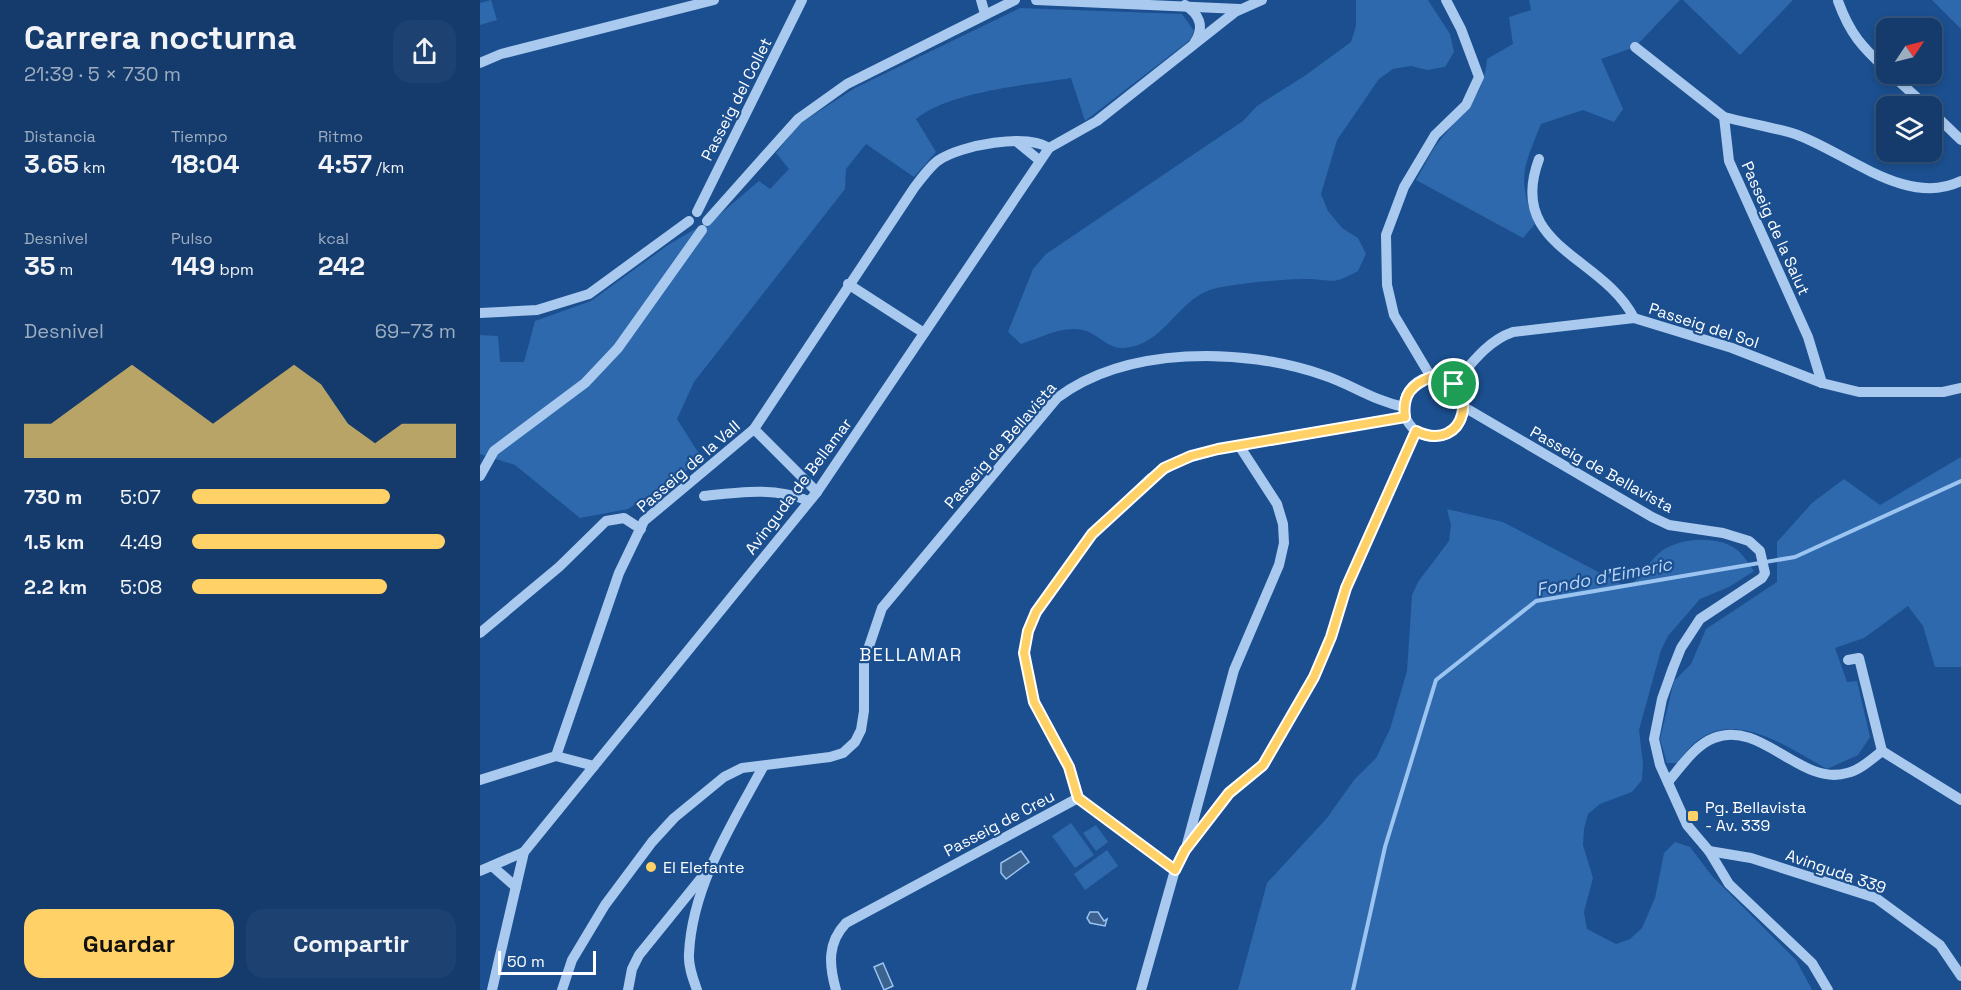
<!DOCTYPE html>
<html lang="es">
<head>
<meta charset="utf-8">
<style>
	body { margin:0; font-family:"Space Grotesk",sans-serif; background:#1d4271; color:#f1f3f6; height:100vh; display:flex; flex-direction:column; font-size:22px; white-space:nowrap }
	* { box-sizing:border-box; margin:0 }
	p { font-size:20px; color:#9dadc1 }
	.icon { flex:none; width:33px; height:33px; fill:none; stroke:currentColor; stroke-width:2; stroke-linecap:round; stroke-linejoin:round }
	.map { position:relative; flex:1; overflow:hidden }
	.panel { display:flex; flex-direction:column; background:#143b6b; width:480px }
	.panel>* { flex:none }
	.needle { width:39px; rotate:55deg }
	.controls { position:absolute; left:1396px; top:18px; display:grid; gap:12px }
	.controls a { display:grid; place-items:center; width:66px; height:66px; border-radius:12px; background:#143b6b; box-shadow:0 3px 9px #0003,0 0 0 2px #33557e; font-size:30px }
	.scale { position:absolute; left:18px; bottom:15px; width:98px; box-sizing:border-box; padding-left:6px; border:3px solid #fff; border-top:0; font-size:16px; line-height:21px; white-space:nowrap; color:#fff; -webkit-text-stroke:4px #1b4f8f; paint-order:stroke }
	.pin { position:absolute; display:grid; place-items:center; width:51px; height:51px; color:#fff; margin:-26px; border:3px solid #fff; border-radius:50%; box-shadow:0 2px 6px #0007 }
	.round { display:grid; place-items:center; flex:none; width:63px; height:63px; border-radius:18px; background:#1d4271 }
	.headline { display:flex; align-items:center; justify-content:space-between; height:102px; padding:0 24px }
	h1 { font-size:33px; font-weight:800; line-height:45px }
	.stats { display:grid; grid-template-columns:repeat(3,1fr); gap:9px; height:102px; padding:6px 24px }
	.stats div { display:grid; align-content:center }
	.stats b { font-size:26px; font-weight:800 }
	.stats small { font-size:16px; font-weight:400 }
	.stats p { font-size:16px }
	.chart { height:168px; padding:12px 24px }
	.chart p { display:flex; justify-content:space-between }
	.chart svg { width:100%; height:108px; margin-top:6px; fill:#ffd166; opacity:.7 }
	.primary-button { display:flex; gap:12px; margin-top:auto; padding:12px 24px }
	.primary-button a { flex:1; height:69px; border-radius:18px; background:#ffd166; color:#111; font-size:24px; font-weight:800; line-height:69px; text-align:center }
	.primary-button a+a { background:#1d4271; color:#f1f3f6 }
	ul { padding:0 24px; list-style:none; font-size:20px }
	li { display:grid; grid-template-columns:96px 72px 1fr; align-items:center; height:45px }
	li i { height:15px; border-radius:8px; background:#ffd166 }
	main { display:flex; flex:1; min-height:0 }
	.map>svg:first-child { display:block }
	.green { fill:#2e69ad }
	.water { fill:#3c6290; stroke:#9cc4f0; stroke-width:1.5 }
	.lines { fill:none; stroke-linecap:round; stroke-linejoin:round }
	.stream { stroke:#9cc4f0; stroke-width:4 }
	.minor { stroke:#a9c9ee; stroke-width:10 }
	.route-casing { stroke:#fff; stroke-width:12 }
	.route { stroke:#ffd166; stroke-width:8 }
	.poi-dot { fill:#ffd166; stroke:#1b4f8f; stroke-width:2 }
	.labels { text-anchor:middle; stroke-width:4.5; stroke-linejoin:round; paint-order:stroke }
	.street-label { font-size:16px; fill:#fff; stroke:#1b4f8f }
	.poi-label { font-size:16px; fill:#fff; stroke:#1b4f8f; text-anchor:start }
	.water-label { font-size:18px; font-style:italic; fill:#b5d3f5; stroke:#1b4f8f }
	.neighbourhood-label { font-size:18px; letter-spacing:1.5px; fill:#fff; stroke:#1b4f8f }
</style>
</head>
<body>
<main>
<section class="panel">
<div class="headline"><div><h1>Carrera nocturna</h1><p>21:39 · 5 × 730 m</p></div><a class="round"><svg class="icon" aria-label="share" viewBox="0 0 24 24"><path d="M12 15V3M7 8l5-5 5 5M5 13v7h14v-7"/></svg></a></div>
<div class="stats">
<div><p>Distancia</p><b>3.65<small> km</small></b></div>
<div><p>Tiempo</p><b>18:04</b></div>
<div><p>Ritmo</p><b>4:57<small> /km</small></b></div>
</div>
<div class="stats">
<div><p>Desnivel</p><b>35<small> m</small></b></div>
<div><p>Pulso</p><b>149<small> bpm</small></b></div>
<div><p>kcal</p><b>242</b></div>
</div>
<div class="chart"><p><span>Desnivel</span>69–73 m</p>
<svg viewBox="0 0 160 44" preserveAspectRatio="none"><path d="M0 44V30L10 30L20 22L30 14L40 6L50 14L60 22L70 30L80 22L90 14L100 6L110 14L120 30L130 38L140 30L150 30L160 30V44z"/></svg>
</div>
<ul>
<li><b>730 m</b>5:07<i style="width:75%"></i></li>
<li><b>1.5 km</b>4:49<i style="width:96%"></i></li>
<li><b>2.2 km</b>5:08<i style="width:74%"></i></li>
</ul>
<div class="primary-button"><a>Guardar</a><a>Compartir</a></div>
</section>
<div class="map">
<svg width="1481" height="990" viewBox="0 0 1481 990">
	<rect width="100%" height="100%" fill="#1b4f8f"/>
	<g class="green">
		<path d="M11,0L17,20L0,25V3Z"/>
		<path d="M876,0H948L970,34L974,52L965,67L947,70L931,66L913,69L899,79L857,140L841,194L848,211L862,228L878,238L886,254L878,271C854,284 856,281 830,279C813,278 746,284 730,290C696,302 684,345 644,348C631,349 622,339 611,333C589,322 563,337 541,344L528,332L553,269L566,254L763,121L777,106L826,75L871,42L876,26Z"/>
		<path d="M1049,0H1200L1155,47L1121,59L1143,109L1134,122L1103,110L1061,124C1043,169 1037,178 1055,224L1043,238L936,180C943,169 948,157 955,147C978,114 1003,103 1007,59L1033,44L1029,17L1051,10Z"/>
		<path d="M1203,0H1313L1260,55Z"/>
		<path d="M1452,0H1481V29Z"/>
		<path d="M540,8L702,14L714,31L710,40L605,121L591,78C548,85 470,91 436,119L456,152L434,177L386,144L366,169L365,189L214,382L197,419L223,460L148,509L100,518L35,465L0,454V335L18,336L20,362H44L55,321L111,301L188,245L239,215L279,181L290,189L309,169L296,153L319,124L375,88Z"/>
		<path d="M1481,457V667H1455L1443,626L1428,606L1384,638L1355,648L1367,682L1377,681L1390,737L1378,755L1347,769C1297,741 1239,698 1198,763H1187L1180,739L1194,681L1211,664L1226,629L1297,582V542L1332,503L1364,479L1400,505Z"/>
		<path d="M967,509L1023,522L1147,587C1162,578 1166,565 1178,554C1195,538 1232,535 1253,547C1262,552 1268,563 1274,571L1249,587L1220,599L1188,636L1181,650L1159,730L1163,764L1162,780L1152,792L1120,804L1108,814L1104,829L1103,845L1113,878L1104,912L1107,929L1136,944L1150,939L1162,928L1175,898L1184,853L1195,842L1210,847L1232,876L1316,960L1332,990H758L787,883L847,818L874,780L896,758L910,729L927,671L932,595L938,582L969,541L971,525Z"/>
		<path d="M591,823L614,855L595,868L572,836Z"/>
		<path d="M616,825L628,842L616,851L603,833Z"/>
		<path d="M627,850L638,866L605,890L594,874Z"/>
	</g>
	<g class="water">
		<path d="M541,851L549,862L526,879L521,873V863Z"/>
		<path d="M610,912H618L624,921L627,919L625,926L610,923L607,918Z"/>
		<path d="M403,963L413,986L404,990L394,967Z"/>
	</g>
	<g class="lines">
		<path class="stream" d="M873,990L905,847L956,680L1056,601L1315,557L1481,481"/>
		<g class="minor">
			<path d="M501,0L505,14"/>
			<path d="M556,0L760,9"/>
			<path d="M1358,1C1370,34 1382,47 1407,70"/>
			<path d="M705,5C719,14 725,26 715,42"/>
			<path d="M1155,47L1244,117"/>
			<path d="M0,63L21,54L234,0"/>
			<path d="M1411,74L1446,106"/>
			<path d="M1452,112L1481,140"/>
			<path d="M536,141L559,160"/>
			<path d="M1059,159C1026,247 1122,255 1154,318"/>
			<path d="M217,212L322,0"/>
			<path d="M227,221L318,119L367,84L535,0"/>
			<path d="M368,284L444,333"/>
			<path d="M0,313L57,310L109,294L209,221"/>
			<path d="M951,377L914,315L907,285L906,235L924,187L955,135L986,105L999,77L981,29L966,0"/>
			<circle cx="954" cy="407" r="30"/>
			<path d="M1342,383L1328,337L1249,161L1244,117C1267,123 1292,127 1315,134C1366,152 1427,208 1481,181"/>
			<path d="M974,384C991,364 1007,341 1033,332L1154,318L1252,348L1342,383L1379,392H1463L1481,388"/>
			<path d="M984,407L1172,517L1189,525L1243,533L1269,541L1280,551L1285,573L1282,578L1220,619L1201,648L1193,668L1182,699L1174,739L1180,765L1207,825L1229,851L1249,884L1332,963L1348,990"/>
			<path d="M274,429L337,492"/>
			<path d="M0,476L14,451L105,383L138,348L222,230"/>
			<path d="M224,496C260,492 295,487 329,501"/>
			<path d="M0,633L79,567L126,521L144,518L161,529"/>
			<path d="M1368,660L1379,658L1402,751"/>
			<path d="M1402,751L1481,800"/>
			<path d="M76,756L139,573L164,521L274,429L434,188C441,179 450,166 459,160C481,145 547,133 569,148"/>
			<path d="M0,780L76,756L114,766"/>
			<path d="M1188,782C1200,768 1215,745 1234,738C1281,719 1321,787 1367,773C1380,770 1392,759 1402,751"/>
			<path d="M598,798L589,767L554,702L544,653L548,631L556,612L612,534L671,478L698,461L738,449L925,417"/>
			<path d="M598,798L695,870"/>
			<path d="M707,844L754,670L799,565L804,543L803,524L797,504L760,447"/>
			<path d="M1229,851L1271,858L1396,898L1460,945L1481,976"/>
			<path d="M12,866L36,887"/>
			<path d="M0,871L44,852"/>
			<path d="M12,990L44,852L337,492L569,148L617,121L755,12L782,0"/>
			<path d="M82,990L92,960L125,905L172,842L194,818L244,777L262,768L350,757L363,753L375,742L381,730L384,711V661L402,608L577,398C646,346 763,347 843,375C871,384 894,401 924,407"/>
			<path d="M148,990L152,969L159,955L227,871"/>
			<path d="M217,990C213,979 208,966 209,954C212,886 252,824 283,767"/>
			<path d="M356,990C349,965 347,943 366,923L598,798"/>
			<path d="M661,990L695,870L705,850L749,793L783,765L834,677L851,637L866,588L935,431"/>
		</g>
	</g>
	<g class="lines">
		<g class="route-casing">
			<path id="route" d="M951,377C1003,379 987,456 936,431L866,588L851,637L834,677L783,765L749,793L705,850L695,870L598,798L589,767L554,702L544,653L548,631L556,612L612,534L684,468L711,456L738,449L925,417C922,395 932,384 951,377Z"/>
		</g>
		<use href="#route" class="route"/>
	</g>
	<g class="poi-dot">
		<rect x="1207" y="810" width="12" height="12" rx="3"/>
		<circle cx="171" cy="867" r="6"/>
	</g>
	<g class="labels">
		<g class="street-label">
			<text transform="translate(256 99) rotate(-63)" y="6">Passeig del Collet</text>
			<text transform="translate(1296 228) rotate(66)" y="6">Passeig de la Salut</text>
			<text transform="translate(1224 325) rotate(18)" y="6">Passeig del Sol</text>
			<text transform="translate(520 445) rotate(-49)" y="6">Passeig de Bellavista</text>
			<text transform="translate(208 466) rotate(-41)" y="6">Passeig de la Vall</text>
			<text transform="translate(1122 469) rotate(29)" y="6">Passeig de Bellavista</text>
			<text transform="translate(318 486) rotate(-53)" y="6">Avinguda de Bellamar</text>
			<text transform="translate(519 823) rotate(-28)" y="6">Passeig de Creu</text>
			<text transform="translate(1356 871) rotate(19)" y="6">Avinguda 339</text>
		</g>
		<g class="poi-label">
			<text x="1225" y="813">Pg. Bellavista<tspan x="1225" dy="18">- Av. 339</tspan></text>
			<text x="183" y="873">El Elefante</text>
		</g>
		<g class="water-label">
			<text transform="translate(1124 577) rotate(-11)" y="6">Fondo d'Eimeric</text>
		</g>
		<g class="neighbourhood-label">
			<text x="431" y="661">BELLAMAR</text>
		</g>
	</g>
</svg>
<div class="controls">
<a><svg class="needle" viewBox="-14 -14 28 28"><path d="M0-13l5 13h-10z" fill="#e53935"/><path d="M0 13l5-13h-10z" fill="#9dadc1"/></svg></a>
<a><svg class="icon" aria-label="layers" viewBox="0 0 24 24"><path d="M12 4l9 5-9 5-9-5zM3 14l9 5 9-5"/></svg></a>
</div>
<div class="scale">50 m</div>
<div class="pin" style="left:974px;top:384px;background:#1e9e55"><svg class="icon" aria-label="arrive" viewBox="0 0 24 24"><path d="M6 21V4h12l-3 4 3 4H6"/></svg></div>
</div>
</main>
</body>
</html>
